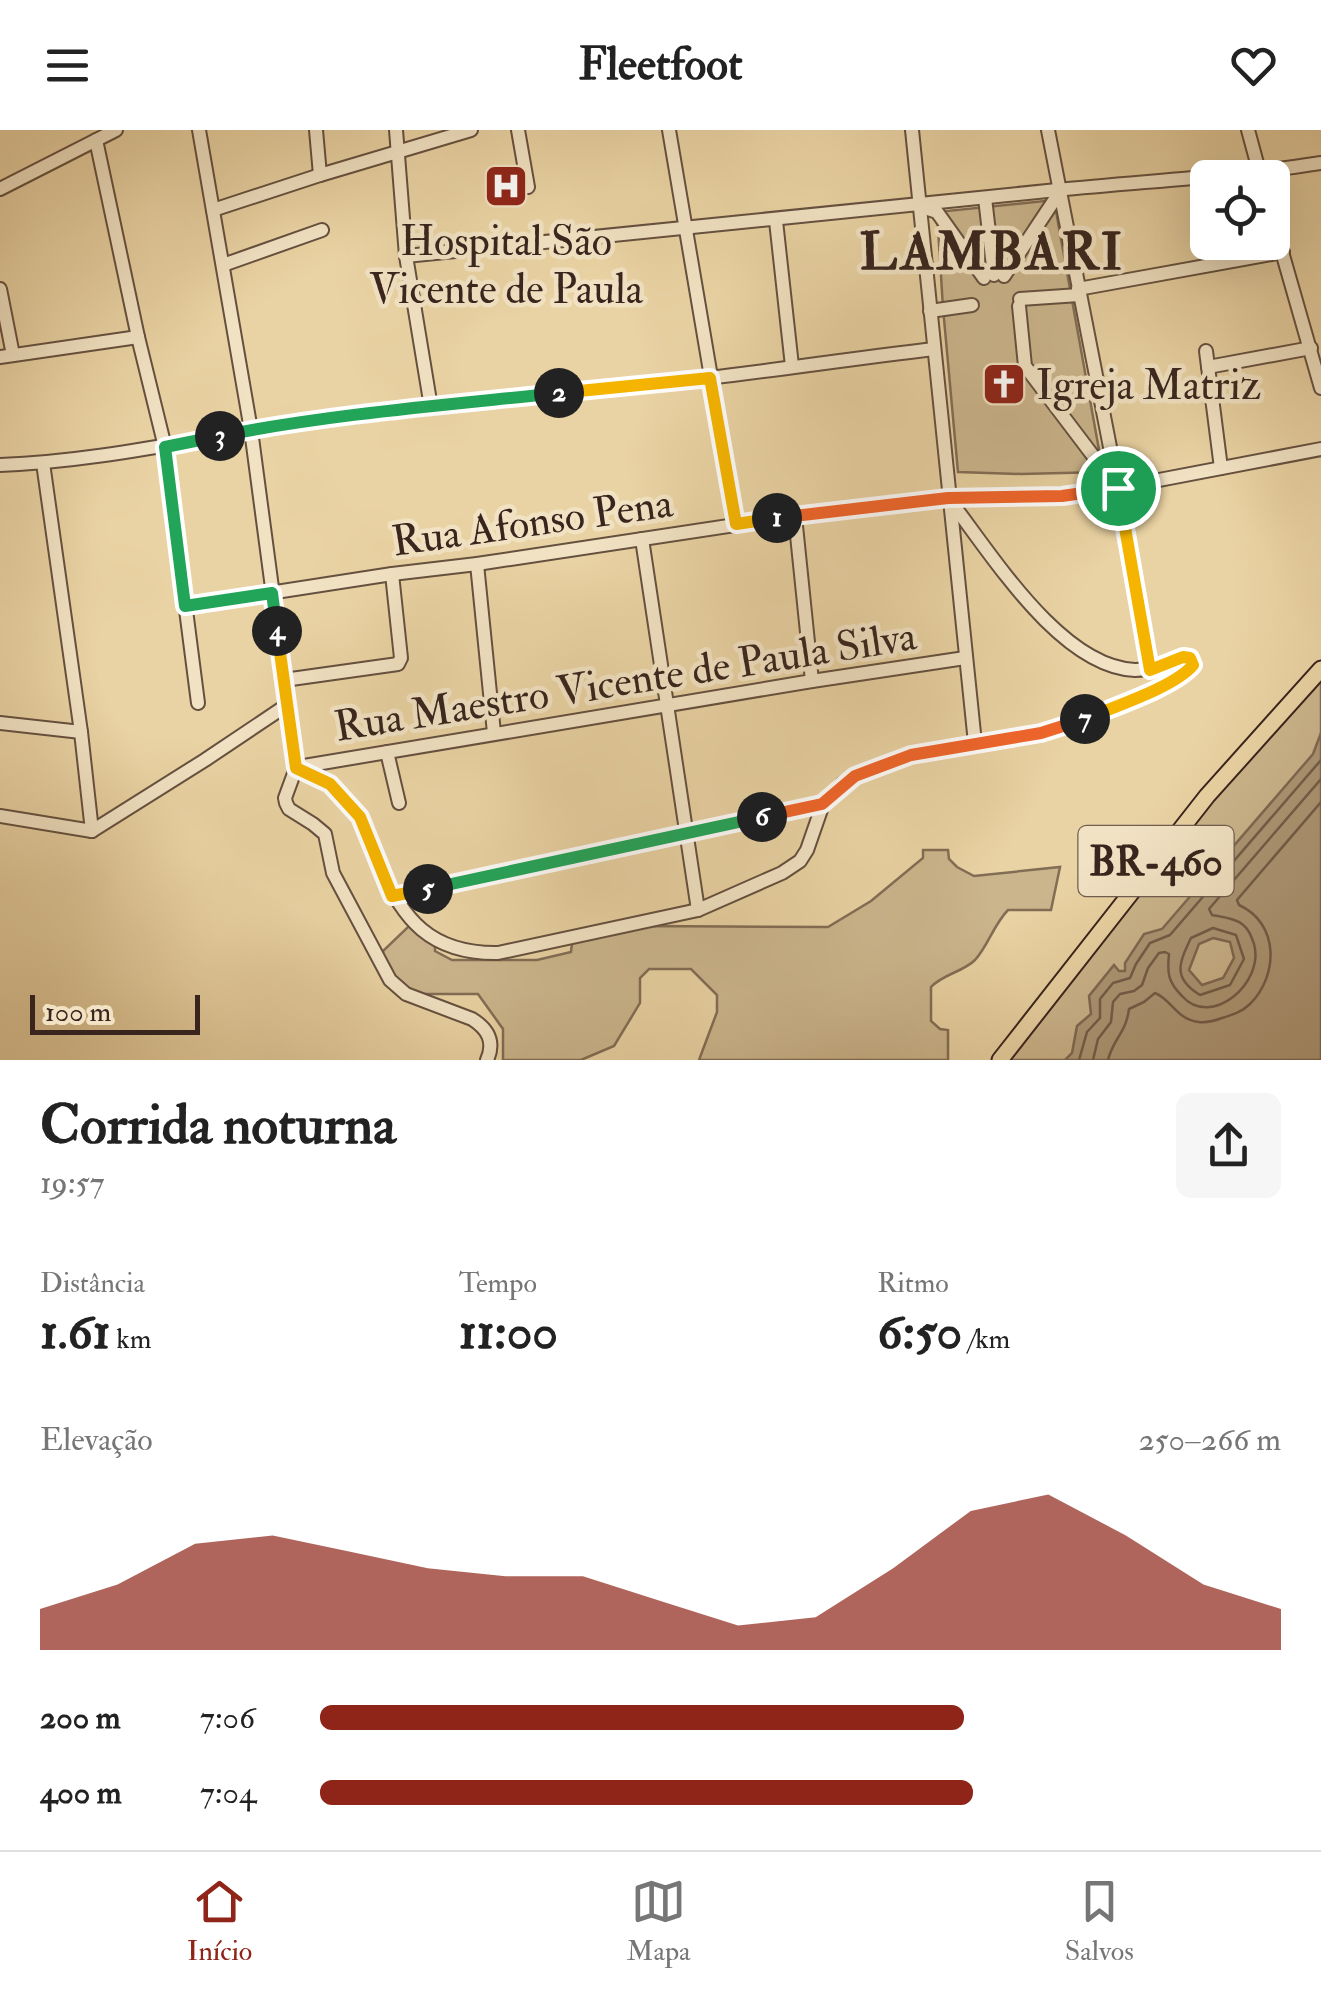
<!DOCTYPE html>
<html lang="pt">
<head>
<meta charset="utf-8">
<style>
	body { margin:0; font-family:"IM FELL Double Pica",serif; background:#f6f6f6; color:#222; height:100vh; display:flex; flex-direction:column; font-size:38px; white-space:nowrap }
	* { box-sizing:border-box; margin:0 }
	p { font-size:32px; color:#767676 }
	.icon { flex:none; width:55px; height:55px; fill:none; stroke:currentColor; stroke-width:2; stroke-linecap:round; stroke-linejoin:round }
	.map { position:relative; height:930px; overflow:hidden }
	.details { display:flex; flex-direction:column; background:#fff; flex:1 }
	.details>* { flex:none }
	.fabs { position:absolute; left:1190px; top:30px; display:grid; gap:20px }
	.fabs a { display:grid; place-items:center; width:100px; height:100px; border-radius:15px; background:#fff; box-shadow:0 10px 40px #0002; font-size:50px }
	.scale { position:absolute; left:30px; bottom:25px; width:170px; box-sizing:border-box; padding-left:10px; border:5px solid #39251e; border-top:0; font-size:28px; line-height:35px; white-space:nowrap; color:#39251e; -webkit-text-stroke:8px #f1e2c3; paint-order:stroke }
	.pin { position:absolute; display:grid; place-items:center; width:85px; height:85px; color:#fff; margin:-42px; border:5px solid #fff; border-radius:50%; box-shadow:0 2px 10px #0007 }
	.km { position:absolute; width:50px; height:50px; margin:-25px; border-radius:50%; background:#222; color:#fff; font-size:28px; line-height:50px; text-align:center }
	.round { display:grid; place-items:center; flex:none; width:105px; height:105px; border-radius:15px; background:#f6f6f6 }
	.headline { display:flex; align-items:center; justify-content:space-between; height:170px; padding:0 40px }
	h1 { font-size:55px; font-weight:700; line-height:75px }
	.stats { display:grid; grid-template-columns:repeat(3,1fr); gap:15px; height:170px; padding:10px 40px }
	.stats div { display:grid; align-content:center }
	.stats b { font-size:50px; font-weight:700 }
	.stats small { font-size:28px; font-weight:400 }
	.stats p { font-size:28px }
	.chart { height:280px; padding:20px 40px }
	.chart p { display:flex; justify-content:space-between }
	.chart svg { width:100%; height:180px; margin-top:10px; fill:#8f2418; opacity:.7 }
	ul { padding:0 40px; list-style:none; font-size:32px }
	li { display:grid; grid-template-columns:160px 120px 1fr; align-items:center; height:75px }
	li i { height:25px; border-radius:12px; background:#8f2418 }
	header { display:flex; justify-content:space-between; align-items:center; height:130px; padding:0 40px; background:#fff; font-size:45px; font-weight:700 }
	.dock { display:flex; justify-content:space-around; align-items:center; height:140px; border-top:2px solid #e0e0e0; background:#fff; font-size:28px; color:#767676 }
	.dock a { display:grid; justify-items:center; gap:5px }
	.dock .on { color:#8f2418 }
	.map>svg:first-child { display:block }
	.green { fill:#cbb58c; stroke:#826d55; stroke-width:2.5 }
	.water { fill:#ad9776; stroke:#7f6953; stroke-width:2.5; fill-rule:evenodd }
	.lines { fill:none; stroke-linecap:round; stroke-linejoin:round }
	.shore { stroke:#735e4a; stroke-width:2.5 }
	.minor-casing { stroke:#65503f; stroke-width:16 }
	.major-casing { stroke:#39251e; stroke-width:19 }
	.path { stroke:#39251e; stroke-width:2.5; stroke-dasharray:2.5 5; stroke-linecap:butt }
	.minor { stroke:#f1e2c3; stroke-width:12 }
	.major { stroke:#e9d2a3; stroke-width:15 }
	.split-1-casing { stroke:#fff; stroke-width:20 }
	.split-2-casing { stroke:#fff; stroke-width:20 }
	.split-3-casing { stroke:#fff; stroke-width:20 }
	.split-4-casing { stroke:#fff; stroke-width:20 }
	.split-5-casing { stroke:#fff; stroke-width:20 }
	.split-6-casing { stroke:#fff; stroke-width:20 }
	.split-7-casing { stroke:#fff; stroke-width:20 }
	.split-8-casing { stroke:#fff; stroke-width:20 }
	.split-1 { stroke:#f0652b; stroke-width:12 }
	.split-2 { stroke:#f5b400; stroke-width:12 }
	.split-3 { stroke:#22a559; stroke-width:12 }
	.split-4 { stroke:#22a559; stroke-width:12 }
	.split-5 { stroke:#f5b400; stroke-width:12 }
	.split-6 { stroke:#22a559; stroke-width:12 }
	.split-7 { stroke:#f0652b; stroke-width:12 }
	.split-8 { stroke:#f5b400; stroke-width:12 }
	.labels { text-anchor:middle; stroke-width:9; stroke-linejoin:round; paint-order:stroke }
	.shield { fill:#f1e2c3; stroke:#705e50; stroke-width:2.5 }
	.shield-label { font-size:40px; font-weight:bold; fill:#39251e }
	.poi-label { font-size:42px; fill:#39251e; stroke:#f1e2c3 }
	.street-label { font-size:42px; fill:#39251e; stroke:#f1e2c3 }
	.district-label { font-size:52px; font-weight:bold; letter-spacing:2.5px; fill:#39251e; stroke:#f1e2c3 }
</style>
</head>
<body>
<header><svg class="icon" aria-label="menu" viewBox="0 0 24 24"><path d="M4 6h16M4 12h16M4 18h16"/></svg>Fleetfoot<svg class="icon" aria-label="heart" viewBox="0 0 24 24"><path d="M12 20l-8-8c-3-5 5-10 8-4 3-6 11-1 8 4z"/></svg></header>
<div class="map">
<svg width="1321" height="930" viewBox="0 0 1321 930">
	<rect width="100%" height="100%" fill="#e9d2a3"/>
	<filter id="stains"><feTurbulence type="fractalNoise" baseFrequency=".002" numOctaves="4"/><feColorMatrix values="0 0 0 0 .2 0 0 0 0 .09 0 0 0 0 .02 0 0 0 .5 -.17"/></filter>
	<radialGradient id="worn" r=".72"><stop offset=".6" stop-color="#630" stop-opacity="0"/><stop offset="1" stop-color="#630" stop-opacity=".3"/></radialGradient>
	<g class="green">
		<path d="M1054,70L1103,342L1021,344L958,342L943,178L937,82Z"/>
		<path d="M1321,539V930H1000L1207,666Z"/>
		<path d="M923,720H948L949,729L957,737L974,746L1060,737L1051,780H1008C994,794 988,816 975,830C963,842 943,844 931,857V891L940,899L948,900V930H699L717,882V865L691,839H649L640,848V873L614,916L581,930H503V899L478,864H400L383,847V821L409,796L435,813V821L452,830H537L571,822L572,813L649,796L828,797L871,771L923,728Z"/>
	</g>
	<path class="water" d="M1321,603V930H1065L1072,923L1077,896L1091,884L1089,866L1114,835L1119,841H1125V833L1144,804L1162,799L1313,624ZM1213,808L1230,812L1234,828L1223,848L1202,855L1189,840L1199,814Z"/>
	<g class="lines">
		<g class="shore">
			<path d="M1213,798L1236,805L1244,829L1230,855L1200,865C1172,848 1179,833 1191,808Z"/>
			<path d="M1079,930L1087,902L1100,888V869L1113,853L1130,848L1136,834L1150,813L1170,805L1321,630"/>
			<path d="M1093,930L1098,909L1111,892L1113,872L1120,864L1134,861L1142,855L1148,838L1159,823L1165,822L1169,824C1167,843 1168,852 1182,866C1211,899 1265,853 1254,814C1251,806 1249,799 1242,794C1234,788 1222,787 1212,785L1209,779L1321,649"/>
			<path d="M1108,930C1113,909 1126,903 1129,879L1144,872L1155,863C1171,869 1177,890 1199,892C1207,893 1214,891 1222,888C1232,885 1242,882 1250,874C1279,845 1279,793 1239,775L1237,770L1321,672"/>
		</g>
		<g class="minor-casing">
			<g id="minor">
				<path d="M199,0L251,300L296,638L285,668L286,673L289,679L313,694L325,704L333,743L390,850L406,864L472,889C488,899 495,912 487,930"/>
				<path d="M316,0L320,45"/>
				<path d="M396,0L406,126L431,277"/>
				<path d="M518,0L528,57"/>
				<path d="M669,0L736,394"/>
				<path d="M912,0L975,613"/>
				<path d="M1048,0L1118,358L1149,540"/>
				<path d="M1248,0L1261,48"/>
				<path d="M96,10L138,207L165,317L198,573"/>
				<path d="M0,59L116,0"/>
				<path d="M985,68L994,145"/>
				<path d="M922,77L937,82L984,148"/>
				<path d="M213,80L320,45L471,0"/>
				<path d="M1272,87L1321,258"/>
				<path d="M776,91L792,236"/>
				<path d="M406,126C623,106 840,84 1057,60C1145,51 1233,47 1321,33"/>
				<path d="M223,135L322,100"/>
				<path d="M1004,146L1061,60"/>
				<path d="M0,159L13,225"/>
				<path d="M1078,159L1283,122"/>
				<path d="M1020,169L1079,165"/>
				<path d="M1019,176L1025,236L1116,356"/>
				<path d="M930,181L972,175"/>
				<path d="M1206,221L1221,338"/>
				<path d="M0,227L138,207"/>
				<path d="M1208,237L1311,218"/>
				<path d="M43,333L81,602L92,701"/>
				<path d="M0,335C107,331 210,305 316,291C446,275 577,263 708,248C783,239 858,228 934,219"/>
				<path d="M795,386L812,551"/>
				<path d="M642,409L698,780"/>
				<path d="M477,434L494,603"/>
				<path d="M185,476L392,444L477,434L795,386L948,368L1017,367L1091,363L1321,319"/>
				<path d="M284,550L398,534L401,528L392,444"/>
				<path d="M0,593L81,602"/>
				<path d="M387,622L399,673"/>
				<path d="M298,637L812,551L965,528"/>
				<path d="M296,638C323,651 338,657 357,683C367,697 372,716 378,732C402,790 431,824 498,823L698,780L782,743L800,731L807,720L823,674L842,654L855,646L911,625L1041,603L1062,598L1164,555L1192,538V530L1187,527C1169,530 1154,540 1135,540C1060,537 991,423 948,368"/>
				<path d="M0,686L92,701"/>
				<path d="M92,701L205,630L287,575"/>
				<path d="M452,755L823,674"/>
			</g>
		</g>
		<g class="major-casing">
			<path id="major" d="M1000,930L1207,666L1321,539"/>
		</g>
		<path class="path" d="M408,763L440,757"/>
		<use href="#minor" class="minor"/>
		<use href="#major" class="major"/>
	</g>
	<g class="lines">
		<g class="split-1-casing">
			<path id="split-1" d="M777,388L948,368L1062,366L1118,358"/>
		</g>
		<g class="split-2-casing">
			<path id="split-2" d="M559,263L710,248L736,394L777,388"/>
		</g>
		<g class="split-3-casing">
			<path id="split-3" d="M220,306C331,284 446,275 559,263"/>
		</g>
		<g class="split-4-casing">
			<path id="split-4" d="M220,306L165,317L185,476L272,463L277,501"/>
		</g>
		<g class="split-5-casing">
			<path id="split-5" d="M277,501L296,638L330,654L360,687L392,766L428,759"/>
		</g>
		<g class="split-6-casing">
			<path id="split-6" d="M428,759L762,687"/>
		</g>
		<g class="split-7-casing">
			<path id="split-7" d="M762,687L822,674L855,646L911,625L1041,603L1085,589"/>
		</g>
		<g class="split-8-casing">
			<path id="split-8" d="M1085,589C1113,577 1175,557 1193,535L1190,528L1183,527L1150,540L1118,358"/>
		</g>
		<use href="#split-1" class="split-1"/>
		<use href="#split-2" class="split-2"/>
		<use href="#split-3" class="split-3"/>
		<use href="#split-4" class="split-4"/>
		<use href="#split-5" class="split-5"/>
		<use href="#split-6" class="split-6"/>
		<use href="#split-7" class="split-7"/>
		<use href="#split-8" class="split-8"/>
	</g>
	<defs>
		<g id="hospital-square" transform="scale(2.25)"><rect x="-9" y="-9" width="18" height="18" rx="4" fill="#8f2418" stroke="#f1e2c3"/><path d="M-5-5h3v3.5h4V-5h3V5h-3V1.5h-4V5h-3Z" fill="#fff"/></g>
		<g id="church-square" transform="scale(2.25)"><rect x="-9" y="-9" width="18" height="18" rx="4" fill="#8f2418" stroke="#f1e2c3"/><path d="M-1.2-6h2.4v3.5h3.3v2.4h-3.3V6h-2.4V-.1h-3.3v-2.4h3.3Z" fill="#fff"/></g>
	</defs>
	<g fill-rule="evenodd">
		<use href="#hospital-square" x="506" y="56"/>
		<use href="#church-square" x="1004" y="254"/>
	</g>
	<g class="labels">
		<rect class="shield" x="1078.5" y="696" width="155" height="70" rx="8"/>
		<g class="shield-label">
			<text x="1156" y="745">BR-460</text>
		</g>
		<g class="poi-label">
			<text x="506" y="125">Hospital São<tspan x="506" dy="48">Vicente de Paula</tspan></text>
			<text x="1036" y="269" text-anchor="start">Igreja Matriz</text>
		</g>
		<g class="street-label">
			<text transform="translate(532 391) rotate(-8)" y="15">Rua Afonso Pena</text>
			<text transform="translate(625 550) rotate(-9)" y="15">Rua Maestro Vicente de Paula Silva</text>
		</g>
		<g class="district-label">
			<text x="992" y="139">LAMBARI</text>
		</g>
	</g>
	<rect width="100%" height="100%" filter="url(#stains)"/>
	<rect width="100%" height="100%" fill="url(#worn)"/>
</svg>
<div class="fabs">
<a><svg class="icon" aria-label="locate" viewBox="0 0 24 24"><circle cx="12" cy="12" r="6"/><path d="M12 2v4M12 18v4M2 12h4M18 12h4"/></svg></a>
</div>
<div class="scale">100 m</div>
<div class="pin" style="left:1118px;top:358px;background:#1e9e55"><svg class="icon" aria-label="arrive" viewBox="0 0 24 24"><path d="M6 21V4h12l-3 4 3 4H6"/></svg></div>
<b class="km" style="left:777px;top:388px">1</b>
<b class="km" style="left:559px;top:263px">2</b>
<b class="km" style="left:220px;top:306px">3</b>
<b class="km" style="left:277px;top:501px">4</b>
<b class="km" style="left:428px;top:759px">5</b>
<b class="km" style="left:762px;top:687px">6</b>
<b class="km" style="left:1085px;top:589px">7</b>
</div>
<section class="details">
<div class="headline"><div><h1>Corrida noturna</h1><p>19:57</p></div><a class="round"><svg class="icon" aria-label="share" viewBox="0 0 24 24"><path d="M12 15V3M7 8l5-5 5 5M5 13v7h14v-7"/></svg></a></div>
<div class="stats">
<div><p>Distância</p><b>1.61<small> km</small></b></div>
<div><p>Tempo</p><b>11:00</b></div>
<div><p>Ritmo</p><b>6:50<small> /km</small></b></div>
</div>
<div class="chart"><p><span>Elevação</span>250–266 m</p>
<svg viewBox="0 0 160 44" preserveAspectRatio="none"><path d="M0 44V34L10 28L20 18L30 16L40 20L50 24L60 26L70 26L80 32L90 38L100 36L110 24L120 10L130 6L140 16L150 28L160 34V44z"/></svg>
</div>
<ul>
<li><b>200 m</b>7:06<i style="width:67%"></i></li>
<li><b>400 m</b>7:04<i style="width:68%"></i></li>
</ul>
</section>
<nav class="dock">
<a class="on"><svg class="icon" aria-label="home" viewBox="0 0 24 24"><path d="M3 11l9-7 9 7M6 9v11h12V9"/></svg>Início</a>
<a><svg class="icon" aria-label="map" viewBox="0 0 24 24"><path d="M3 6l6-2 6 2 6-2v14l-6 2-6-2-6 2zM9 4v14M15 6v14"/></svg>Mapa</a>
<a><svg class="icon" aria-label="saved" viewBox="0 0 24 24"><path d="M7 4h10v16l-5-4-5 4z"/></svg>Salvos</a>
</nav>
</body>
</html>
